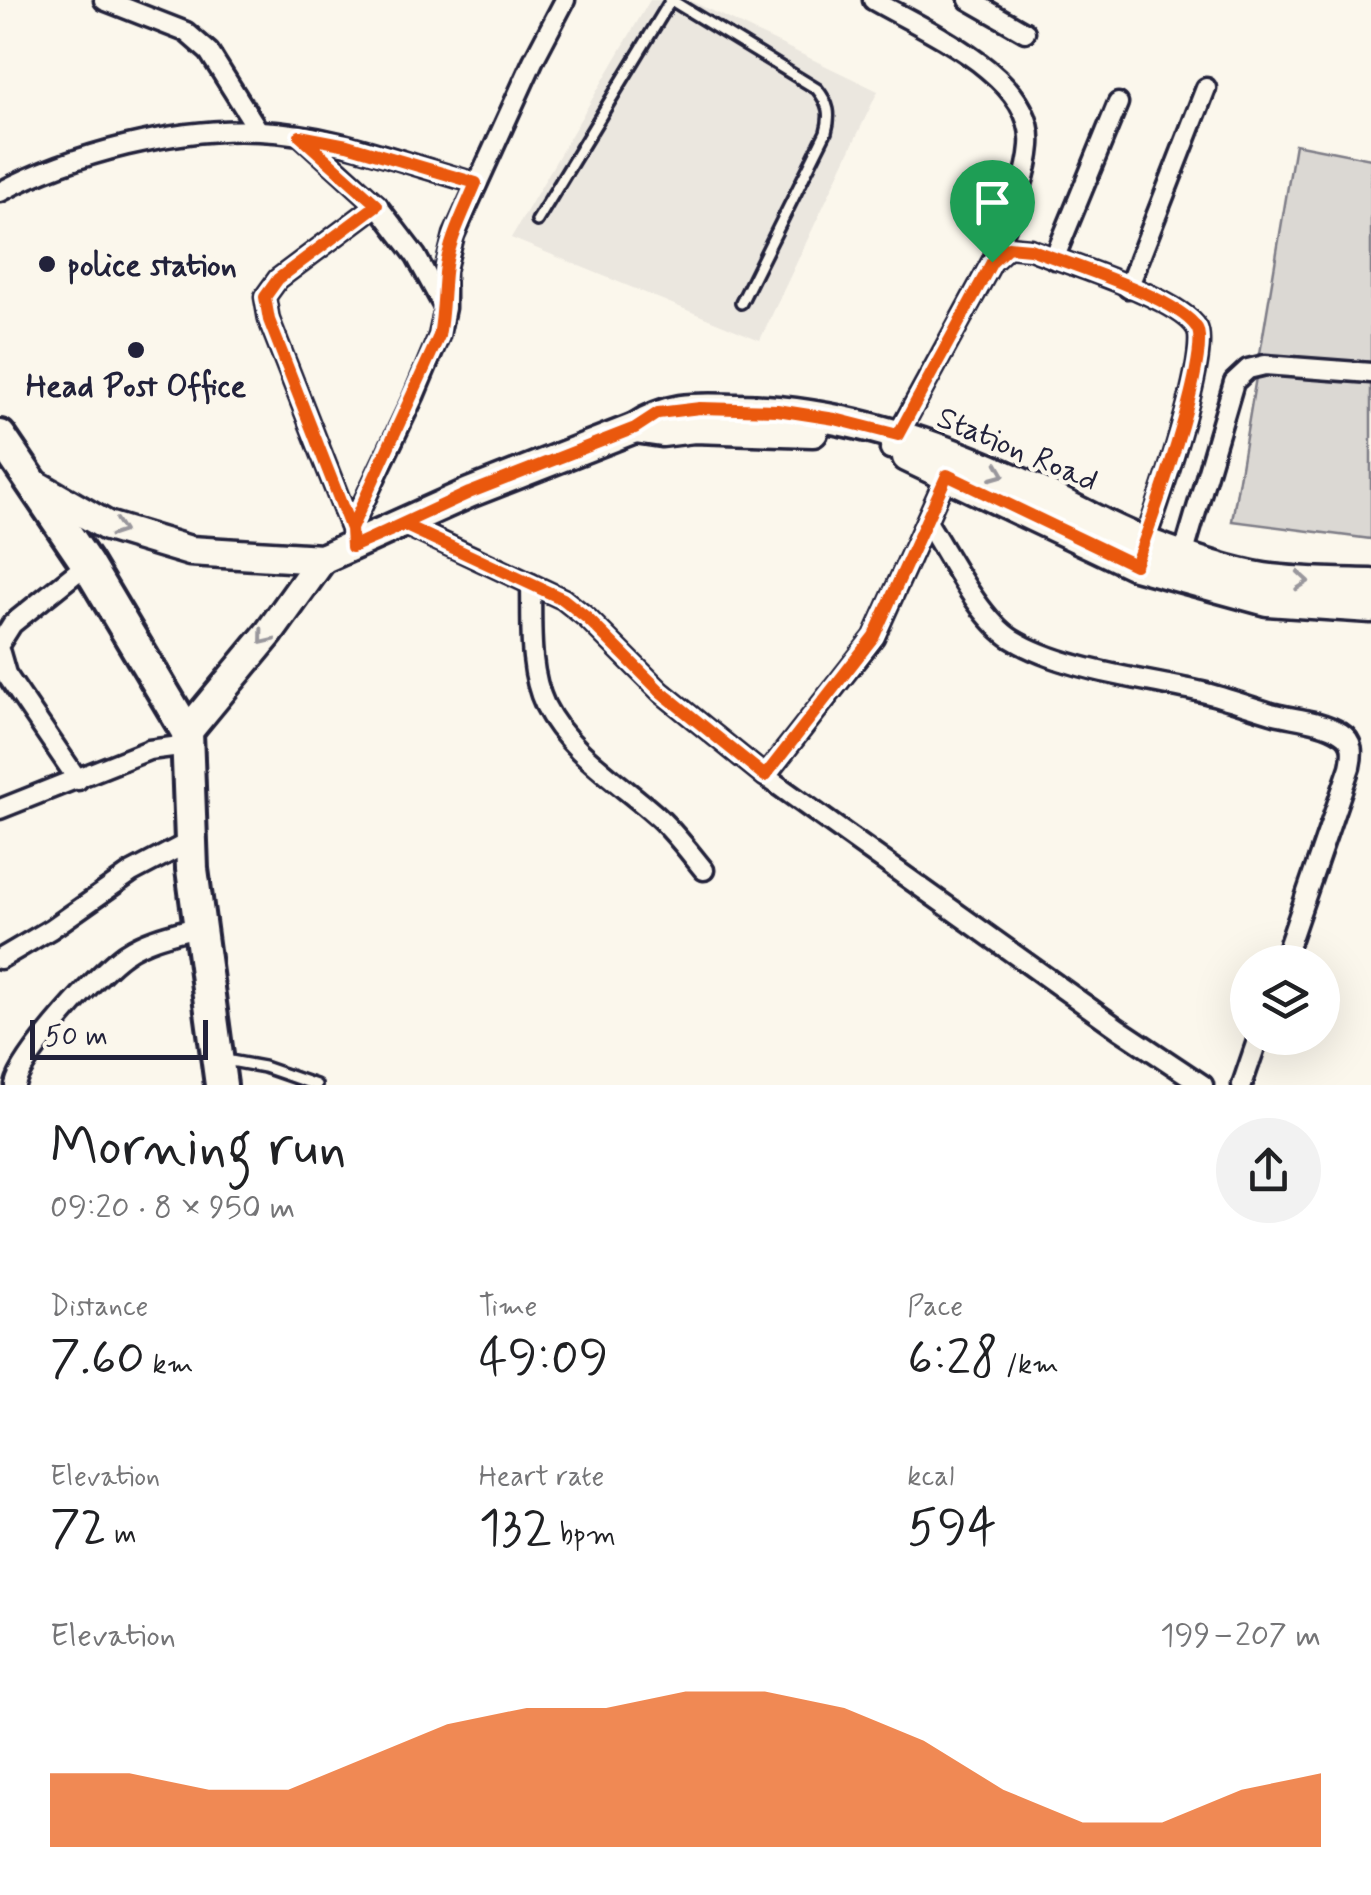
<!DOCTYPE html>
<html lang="en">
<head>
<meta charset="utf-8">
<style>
	body { margin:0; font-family:Mynerve,sans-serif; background:#f2f2f2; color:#202124; height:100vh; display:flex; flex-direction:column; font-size:38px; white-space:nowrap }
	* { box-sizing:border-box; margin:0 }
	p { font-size:32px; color:#757577 }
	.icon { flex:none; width:55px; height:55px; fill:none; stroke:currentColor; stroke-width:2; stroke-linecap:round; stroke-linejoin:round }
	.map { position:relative; height:1085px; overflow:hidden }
	.drawer { display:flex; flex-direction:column; background:#fff; flex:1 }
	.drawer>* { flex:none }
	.tools { position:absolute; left:1230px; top:945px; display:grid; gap:20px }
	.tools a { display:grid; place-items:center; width:110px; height:110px; border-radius:50%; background:#fff; box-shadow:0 10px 40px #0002; font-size:50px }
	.scale { position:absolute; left:30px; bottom:25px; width:178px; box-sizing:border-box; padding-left:10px; border:5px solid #22223b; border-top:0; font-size:28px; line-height:35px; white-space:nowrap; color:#22223b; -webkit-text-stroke:8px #fbf7ec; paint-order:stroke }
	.pin { position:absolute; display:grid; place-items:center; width:85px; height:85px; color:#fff; margin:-102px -42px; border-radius:50% 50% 50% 0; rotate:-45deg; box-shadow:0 0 10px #0007 }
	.pin .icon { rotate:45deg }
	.round { display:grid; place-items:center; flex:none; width:105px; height:105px; border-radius:52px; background:#f2f2f2 }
	.summary { display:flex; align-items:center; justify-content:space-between; height:170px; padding:0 50px }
	h1 { font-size:55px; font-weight:600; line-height:75px }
	.figures { display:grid; grid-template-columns:repeat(3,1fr); gap:15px; height:170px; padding:10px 50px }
	.figures div { display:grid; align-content:center }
	.figures b { font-size:50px; font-weight:600 }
	.figures small { font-size:28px; font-weight:400 }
	.figures p { font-size:28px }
	.chart { height:280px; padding:20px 50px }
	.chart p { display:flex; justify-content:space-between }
	.chart svg { width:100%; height:180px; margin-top:10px; fill:#ea580c; opacity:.7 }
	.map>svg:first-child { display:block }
	.built { fill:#ebe7df }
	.green { fill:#dbd8d3; stroke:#7e7d87; stroke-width:2.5 }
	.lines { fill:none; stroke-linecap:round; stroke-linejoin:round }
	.service-casing { stroke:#22223b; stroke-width:16 }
	.minor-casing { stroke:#22223b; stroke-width:25 }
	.secondary-casing { stroke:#22223b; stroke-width:35 }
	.primary-casing { stroke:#22223b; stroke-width:38 }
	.service { stroke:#fbf7ec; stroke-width:9 }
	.minor { stroke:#fbf7ec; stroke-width:18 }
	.secondary { stroke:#fbf7ec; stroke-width:28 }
	.primary { stroke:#fbf7ec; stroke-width:30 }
	.oneway { stroke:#99979c }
	.route-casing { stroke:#fff; stroke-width:20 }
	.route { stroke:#ea580c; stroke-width:12 }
	.poi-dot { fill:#22223b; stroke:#fbf7ec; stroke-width:4 }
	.labels { text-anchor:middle; stroke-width:9; stroke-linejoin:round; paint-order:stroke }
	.poi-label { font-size:32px; font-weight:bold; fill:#22223b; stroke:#fbf7ec; text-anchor:start }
	.street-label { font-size:32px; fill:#22223b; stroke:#fbf7ec }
</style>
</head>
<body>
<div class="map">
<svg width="1371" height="1085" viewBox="0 0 1371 1085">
	<rect width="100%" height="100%" fill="#fbf7ec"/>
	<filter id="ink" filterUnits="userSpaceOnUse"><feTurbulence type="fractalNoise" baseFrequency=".01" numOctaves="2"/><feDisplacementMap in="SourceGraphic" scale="20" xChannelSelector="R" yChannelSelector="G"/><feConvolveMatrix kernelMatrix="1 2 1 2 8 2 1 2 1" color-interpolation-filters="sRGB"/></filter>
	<g filter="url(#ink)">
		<path class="built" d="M650,0H689L878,91L760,340L511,238Z"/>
		<path class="green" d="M1295,144L1371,159V539L1232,521Z"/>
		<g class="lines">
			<g class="service-casing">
				<g id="service">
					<path d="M671,0L817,89C829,104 831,114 826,132L741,303"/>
					<path d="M537,221L671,0"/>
					<path d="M225,1060L264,1067L316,1085"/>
				</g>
			</g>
			<g class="minor-casing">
				<g id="minor">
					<path d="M104,0L186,32L209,52L258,130"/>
					<path d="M873,0C923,29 1036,76 1030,146C1027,184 1007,221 994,257"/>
					<path d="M969,0L1025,32"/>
					<path d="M302,137L377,205L416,256L444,307"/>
					<path d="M0,192C71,154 179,126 260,131C334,134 405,164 476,183"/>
					<path d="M1054,259L1118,103"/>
					<path d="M1128,288L1206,88"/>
					<path d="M890,449L992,262L1008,247L1030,249C1065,263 1180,298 1197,328C1211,353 1154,518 1141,551"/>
					<path d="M927,522C949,556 979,618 1012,639C1062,670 1145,679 1202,692C1227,698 1251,707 1275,714C1296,719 1323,721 1341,733C1354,741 1353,753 1350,767L1283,962"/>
					<path d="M405,525L563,599L587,618L661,692L765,776L1119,1029L1203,1085"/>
					<path d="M351,529L269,320L265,297L278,279L377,205"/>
					<path d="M352,547L351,529L414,396L439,336L445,308V271L454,235L533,61L565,0"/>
					<path d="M1183,556L1234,382L1248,369L1265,365L1371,373"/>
					<path d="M531,584C532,623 528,669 545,705C569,753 621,783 659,818C676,834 690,853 704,870"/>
					<path d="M0,643L12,624L87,564"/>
					<path d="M0,653L6,674L78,780"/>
					<path d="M765,776L874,637L947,475"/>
					<path d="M0,809L149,750L188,745"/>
					<path d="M0,959L51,929L132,872L193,840"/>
					<path d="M15,1085C21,1057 101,969 126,953C148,938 175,933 200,926"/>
					<path d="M1242,1085L1258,1038"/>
				</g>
			</g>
			<g class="secondary-casing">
				<g id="secondary">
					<path d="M635,428L662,432L694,428L813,432"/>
					<path d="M907,457L1135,565L1267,601L1371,608"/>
					<path d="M32,483L107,526L190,551L322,559L469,493L635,428C670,405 697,408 737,409C831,410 924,439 1009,477C1056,498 1100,525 1147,543C1184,557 1226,572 1264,578C1299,583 1335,583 1371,584"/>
					<path d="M187,732L269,633L322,559"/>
				</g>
			</g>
			<g class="primary-casing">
				<path id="primary" d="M0,436L87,564L187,732L192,869L221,1085"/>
			</g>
			<use href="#service" class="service"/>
			<use href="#minor" class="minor"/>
			<use href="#secondary" class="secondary"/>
			<use href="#primary" class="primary"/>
		</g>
		<defs><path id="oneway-chevron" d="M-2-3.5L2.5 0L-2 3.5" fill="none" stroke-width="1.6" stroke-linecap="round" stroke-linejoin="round" transform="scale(2.5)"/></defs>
		<g class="oneway">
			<use href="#oneway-chevron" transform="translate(998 473) rotate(22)"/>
			<use href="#oneway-chevron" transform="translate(118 529) rotate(19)"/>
			<use href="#oneway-chevron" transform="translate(1302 581) rotate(5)"/>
			<use href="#oneway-chevron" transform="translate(265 638) rotate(129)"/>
		</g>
	</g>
	<g class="lines" filter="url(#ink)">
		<g class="route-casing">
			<path id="route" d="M992,262L898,435L835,419L777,410L700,408L658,413L635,428L469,493L352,547L351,529L439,336C443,315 443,295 445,273C448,242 464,212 476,183L347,145L300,136L377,205L278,279L265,297L269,320L351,529L352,547L404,525L563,599L587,618L661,692L765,776L874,636L947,475L1135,565C1149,530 1212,354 1197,328C1179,298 1066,263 1030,249L1008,247L992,262"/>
		</g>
		<use href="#route" class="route"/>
	</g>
	<g class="poi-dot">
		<circle cx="47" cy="264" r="10"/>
		<circle cx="136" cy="350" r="10"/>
	</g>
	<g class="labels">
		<g class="poi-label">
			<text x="67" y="275">police station</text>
			<text x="136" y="396" text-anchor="middle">Head Post Office</text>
		</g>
		<g class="street-label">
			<text transform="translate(1018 448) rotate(23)" y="11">Station Road</text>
		</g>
	</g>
</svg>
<div class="tools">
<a><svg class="icon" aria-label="layers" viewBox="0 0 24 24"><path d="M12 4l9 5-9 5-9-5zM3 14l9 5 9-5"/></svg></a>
</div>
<div class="scale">50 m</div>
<div class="pin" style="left:992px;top:262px;background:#1e9e55"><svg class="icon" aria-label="arrive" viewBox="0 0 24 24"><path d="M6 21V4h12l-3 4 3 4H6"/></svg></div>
</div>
<section class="drawer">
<div class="summary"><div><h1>Morning run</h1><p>09:20 · 8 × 950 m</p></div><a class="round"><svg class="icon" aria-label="share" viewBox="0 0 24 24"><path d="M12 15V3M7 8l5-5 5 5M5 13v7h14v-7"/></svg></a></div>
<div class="figures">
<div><p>Distance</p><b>7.60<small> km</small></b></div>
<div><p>Time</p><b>49:09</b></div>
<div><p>Pace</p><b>6:28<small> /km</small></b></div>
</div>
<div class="figures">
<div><p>Elevation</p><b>72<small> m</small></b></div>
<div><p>Heart rate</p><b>132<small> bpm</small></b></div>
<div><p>kcal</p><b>594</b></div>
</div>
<div class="chart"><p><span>Elevation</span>199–207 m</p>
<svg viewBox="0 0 160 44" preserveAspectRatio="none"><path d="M0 44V26L10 26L20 30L30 30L40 22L50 14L60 10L70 10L80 6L90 6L100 10L110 18L120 30L130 38L140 38L150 30L160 26V44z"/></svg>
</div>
</section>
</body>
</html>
